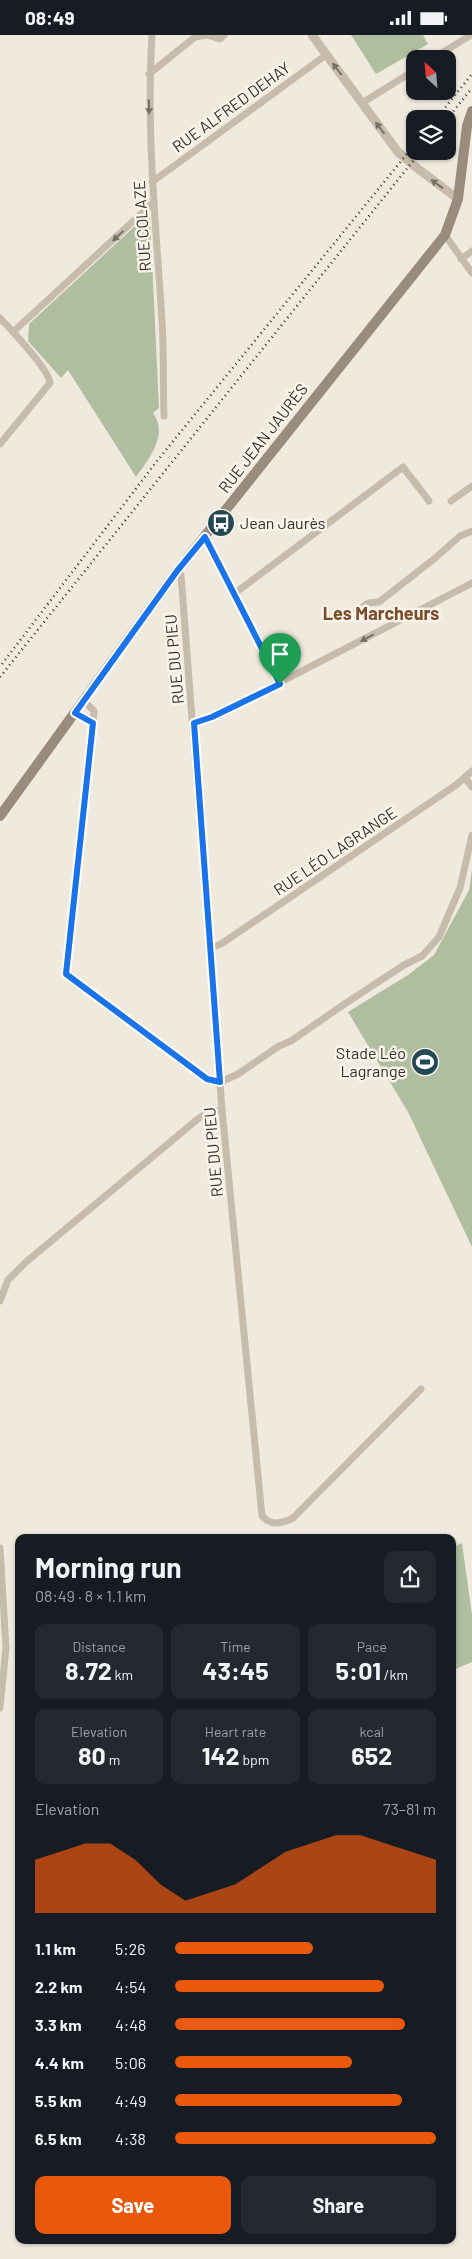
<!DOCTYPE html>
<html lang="en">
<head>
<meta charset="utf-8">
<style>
	body { margin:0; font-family:Barlow,sans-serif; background:#242831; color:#f1f3f6; height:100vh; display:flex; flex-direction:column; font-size:19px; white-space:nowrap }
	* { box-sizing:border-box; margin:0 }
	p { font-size:16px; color:#9ea1a6 }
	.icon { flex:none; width:28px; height:28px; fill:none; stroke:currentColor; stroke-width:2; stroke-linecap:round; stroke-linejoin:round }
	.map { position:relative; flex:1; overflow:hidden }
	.sheet { position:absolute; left:15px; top:1499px; width:441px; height:710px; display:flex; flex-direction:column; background:#171b24; border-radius:10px; box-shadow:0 1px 4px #0004 }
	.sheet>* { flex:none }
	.needle { width:32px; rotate:334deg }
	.buttons { position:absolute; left:406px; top:15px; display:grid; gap:10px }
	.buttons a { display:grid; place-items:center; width:50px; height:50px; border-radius:10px; background:#171b24; box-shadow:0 1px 4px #0004; font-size:25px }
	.pin { position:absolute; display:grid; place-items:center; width:42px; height:42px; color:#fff; margin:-51px -21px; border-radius:50% 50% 50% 0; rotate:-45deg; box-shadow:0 0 5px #0007 }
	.pin .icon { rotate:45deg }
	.round { display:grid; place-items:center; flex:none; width:52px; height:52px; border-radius:10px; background:#242831 }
	.overview { display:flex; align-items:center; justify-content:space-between; height:85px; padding:0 20px }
	h1 { font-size:28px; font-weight:700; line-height:38px }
	.stats { display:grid; grid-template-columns:repeat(3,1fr); gap:8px; height:85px; padding:5px 20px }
	.stats div { display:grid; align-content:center; border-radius:10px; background:#242831; text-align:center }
	.stats b { font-size:25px; font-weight:700 }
	.stats small { font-size:14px; font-weight:400 }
	.stats p { font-size:14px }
	.chart { height:140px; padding:10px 20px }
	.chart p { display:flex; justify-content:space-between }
	.chart svg { width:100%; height:90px; margin-top:5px; fill:#ea580c; opacity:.7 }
	.cta { display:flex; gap:10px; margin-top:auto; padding:10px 20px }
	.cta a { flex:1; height:58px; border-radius:10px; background:#ea580c; color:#fff; font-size:20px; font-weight:700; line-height:58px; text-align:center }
	.cta a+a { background:#242831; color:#f1f3f6 }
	ul { padding:0 20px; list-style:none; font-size:16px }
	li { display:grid; grid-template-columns:80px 60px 1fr; align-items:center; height:38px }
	li i { height:12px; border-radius:6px; background:#ea580c }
	.status { display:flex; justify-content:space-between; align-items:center; height:35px; padding:0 25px; background:#171b24; direction:ltr }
	.status svg { height:14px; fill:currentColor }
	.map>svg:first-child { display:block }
	.green { fill:#afbe9f }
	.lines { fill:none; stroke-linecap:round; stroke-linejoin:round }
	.minor { stroke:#c7bcab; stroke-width:7 }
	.tertiary { stroke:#c7bcab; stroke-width:9 }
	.secondary { stroke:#9a8c7c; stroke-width:10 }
	.rail { stroke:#352f29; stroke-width:2.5; stroke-dasharray:1 4; stroke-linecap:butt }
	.oneway { fill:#776e64 }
	.route-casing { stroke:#fff; stroke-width:10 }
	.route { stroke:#1a73e8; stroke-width:6 }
	.labels { text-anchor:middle; stroke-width:5; stroke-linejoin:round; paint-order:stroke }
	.street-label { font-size:16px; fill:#352f29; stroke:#f8f4ea }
	.poi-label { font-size:16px; fill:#352f29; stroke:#f8f4ea; text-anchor:start }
	.neighbourhood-label { font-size:18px; font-weight:bold; fill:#7c4b2a; stroke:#f8f4ea }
</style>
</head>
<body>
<div class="status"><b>08:49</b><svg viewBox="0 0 49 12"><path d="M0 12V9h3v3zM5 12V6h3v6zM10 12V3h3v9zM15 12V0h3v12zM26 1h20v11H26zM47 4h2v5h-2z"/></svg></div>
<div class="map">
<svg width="472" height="2224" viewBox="0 0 472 2224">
	<rect width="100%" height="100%" fill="#f0eade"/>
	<g class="green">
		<path d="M351,0H423L428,9L376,39Z"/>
		<path d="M148,179L150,182L159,373L153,378C169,399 149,424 136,442L68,335L61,343L28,306L29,289Z"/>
		<path d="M472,835V1212L408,1077L348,977L408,940L434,920L469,855Z"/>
		<path d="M462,1508L472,1580V1627L453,1635V1512Z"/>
	</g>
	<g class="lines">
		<g class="minor">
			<path d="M152,0C146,97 156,189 162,286C164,317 163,349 164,381"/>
			<path d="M432,24L471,0"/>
			<path d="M149,39L195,2L207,0L220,4L224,0"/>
			<path d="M362,68L415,35"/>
			<path d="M152,147L326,20"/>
			<path d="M445,200L472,238"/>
			<path d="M461,224L472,216"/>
			<path d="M0,283C11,295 49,334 50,348L0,409"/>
			<path d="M13,297L154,167"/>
			<path d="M451,466L472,451"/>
			<path d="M205,501L280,649"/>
			<path d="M177,536L181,540L222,1075L262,1481C271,1491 281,1489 293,1483L421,1354"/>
			<path d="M234,559L403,432L429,466"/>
			<path d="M356,577L368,568L379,567L434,524L460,501L472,496"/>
			<path d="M75,678L93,688L94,676L83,665"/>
			<path d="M93,688L66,939L207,1043L221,1047L238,1039L279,1011L291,1006L343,970L404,930L422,921L439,902L460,853L472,800"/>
			<path d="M194,689L213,682L472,548"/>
			<path d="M465,743L472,752"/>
			<path d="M211,913L221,909L456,750L472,736"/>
			<path d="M0,1266L8,1245L26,1227L199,1083L209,1077L222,1075"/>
			<path d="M0,1513L6,1613L0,1673"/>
		</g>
		<path class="tertiary" d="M312,0L398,117L417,133L458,164"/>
		<path class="secondary" d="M0,781L177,536L445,200L458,164L467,91L472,76"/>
		<g class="rail">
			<path d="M436,84L472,39"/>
			<path d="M447,84L472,53"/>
			<path d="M2,629L157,426L415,109"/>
			<path d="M0,642L421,116"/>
		</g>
	</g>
	<defs><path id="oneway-solid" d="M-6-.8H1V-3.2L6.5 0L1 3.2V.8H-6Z" transform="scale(1.25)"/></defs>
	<g class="oneway">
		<use href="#oneway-solid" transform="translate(337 34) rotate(-127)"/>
		<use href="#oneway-solid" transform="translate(149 72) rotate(89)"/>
		<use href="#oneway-solid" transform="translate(380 93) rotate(-127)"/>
		<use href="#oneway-solid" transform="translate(437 149) rotate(-144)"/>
		<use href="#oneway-solid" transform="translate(118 201) rotate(137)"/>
		<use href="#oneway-solid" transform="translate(367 603) rotate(152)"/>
	</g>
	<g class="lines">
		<g class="route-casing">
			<path id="route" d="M205,502L280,649L212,682L194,688L220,1047L207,1044L195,1035L66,939L93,688L75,678L177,536Z"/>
		</g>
		<use href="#route" class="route"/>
	</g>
	<defs>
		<g id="bus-disc" transform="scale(1.4375)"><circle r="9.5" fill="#234853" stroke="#f8f4ea"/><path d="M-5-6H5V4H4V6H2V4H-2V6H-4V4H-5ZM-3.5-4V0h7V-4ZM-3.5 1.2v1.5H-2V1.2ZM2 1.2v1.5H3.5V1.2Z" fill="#fff"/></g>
		<g id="stadium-disc" transform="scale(1.4375)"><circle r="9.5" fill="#234853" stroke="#f8f4ea"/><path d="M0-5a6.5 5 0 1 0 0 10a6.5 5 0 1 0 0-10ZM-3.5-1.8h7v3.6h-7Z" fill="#fff"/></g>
	</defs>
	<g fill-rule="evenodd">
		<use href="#bus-disc" x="221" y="488"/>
		<use href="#stadium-disc" x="425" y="1027"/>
	</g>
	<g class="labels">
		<g class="street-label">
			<text transform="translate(231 72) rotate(-36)" y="6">RUE ALFRED DEHAY</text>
			<text transform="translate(142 191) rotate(-94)" y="6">RUE COLAZE</text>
			<text transform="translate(263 403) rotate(-52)" y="6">RUE JEAN JAURÈS</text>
			<text transform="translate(174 624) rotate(-95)" y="6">RUE DU PIEU</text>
			<text transform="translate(335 816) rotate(-34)" y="6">RUE LÉO LAGRANGE</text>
			<text transform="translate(213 1117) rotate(-95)" y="6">RUE DU PIEU</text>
		</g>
		<g class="poi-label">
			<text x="240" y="494">Jean Jaurès</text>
			<text x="406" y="1024" text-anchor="end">Stade Léo<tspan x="406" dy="18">Lagrange</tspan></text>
		</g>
		<g class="neighbourhood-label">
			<text x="381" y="585">Les Marcheurs</text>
		</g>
	</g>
</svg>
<div class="buttons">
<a><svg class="needle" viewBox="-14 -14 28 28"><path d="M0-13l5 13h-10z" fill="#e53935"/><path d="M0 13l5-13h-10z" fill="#9ea1a6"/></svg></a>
<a><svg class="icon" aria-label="layers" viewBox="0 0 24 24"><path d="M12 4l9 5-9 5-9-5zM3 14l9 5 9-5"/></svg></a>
</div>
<div class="pin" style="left:280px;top:649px;background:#1e9e55"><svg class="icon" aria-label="arrive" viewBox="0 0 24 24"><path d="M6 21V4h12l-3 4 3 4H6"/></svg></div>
<section class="sheet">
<div class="overview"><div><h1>Morning run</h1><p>08:49 · 8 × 1.1 km</p></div><a class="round"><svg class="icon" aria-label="share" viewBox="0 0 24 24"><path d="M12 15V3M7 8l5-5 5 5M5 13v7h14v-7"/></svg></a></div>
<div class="stats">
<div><p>Distance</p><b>8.72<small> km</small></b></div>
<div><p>Time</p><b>43:45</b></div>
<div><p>Pace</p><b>5:01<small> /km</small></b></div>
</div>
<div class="stats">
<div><p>Elevation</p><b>80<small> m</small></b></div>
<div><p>Heart rate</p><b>142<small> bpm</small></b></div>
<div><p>kcal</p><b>652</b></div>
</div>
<div class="chart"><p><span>Elevation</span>73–81 m</p>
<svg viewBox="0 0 160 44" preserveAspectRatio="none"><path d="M0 44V18L10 14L20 10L30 10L40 18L50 30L60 38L70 34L80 30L90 22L100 14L110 10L120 6L130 6L140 10L150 14L160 18V44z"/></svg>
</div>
<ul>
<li><b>1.1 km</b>5:26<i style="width:53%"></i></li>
<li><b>2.2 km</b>4:54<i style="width:80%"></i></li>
<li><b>3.3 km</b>4:48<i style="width:88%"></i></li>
<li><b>4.4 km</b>5:06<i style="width:68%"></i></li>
<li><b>5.5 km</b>4:49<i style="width:87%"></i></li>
<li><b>6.5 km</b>4:38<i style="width:100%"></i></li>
</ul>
<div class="cta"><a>Save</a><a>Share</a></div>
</section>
</div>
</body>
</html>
